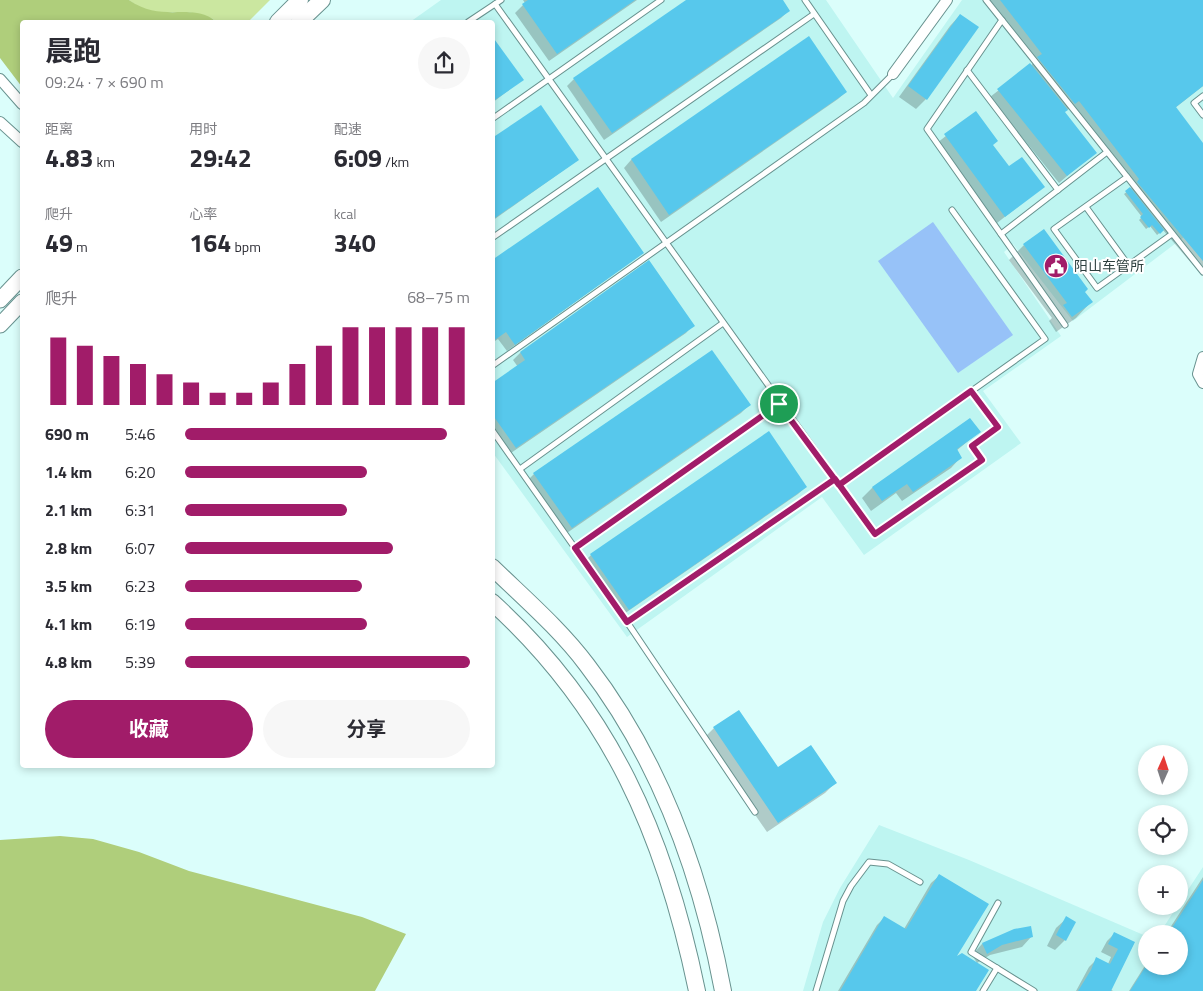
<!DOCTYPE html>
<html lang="zh">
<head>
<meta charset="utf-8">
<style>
	body { margin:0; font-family:"Titillium Web","Noto Sans SC",sans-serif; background:#f7f7f7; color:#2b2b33; height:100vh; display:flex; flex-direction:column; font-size:19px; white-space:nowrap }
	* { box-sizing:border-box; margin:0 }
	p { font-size:16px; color:#7c7c81 }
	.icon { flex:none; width:28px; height:28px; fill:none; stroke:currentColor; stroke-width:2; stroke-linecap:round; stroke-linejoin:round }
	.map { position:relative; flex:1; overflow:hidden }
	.side { position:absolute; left:20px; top:20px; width:475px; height:748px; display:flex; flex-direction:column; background:#fff; border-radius:5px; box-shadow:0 2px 8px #0003 }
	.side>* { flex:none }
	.needle { width:32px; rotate:3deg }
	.buttons { position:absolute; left:1138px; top:745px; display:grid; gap:10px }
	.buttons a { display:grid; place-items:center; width:50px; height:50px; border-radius:50%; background:#fff; box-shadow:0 2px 8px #0003; font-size:25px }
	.pin { position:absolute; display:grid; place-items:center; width:42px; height:42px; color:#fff; margin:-21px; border:2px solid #fff; border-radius:50%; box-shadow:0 1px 5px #0007 }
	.round { display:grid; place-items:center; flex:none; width:52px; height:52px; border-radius:26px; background:#f7f7f7 }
	.overview { display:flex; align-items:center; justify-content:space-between; height:85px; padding:0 25px }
	h1 { font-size:28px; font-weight:700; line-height:38px }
	.metrics { display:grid; grid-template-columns:repeat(3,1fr); gap:8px; height:85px; padding:5px 25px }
	.metrics div { display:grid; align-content:center }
	.metrics b { font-size:25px; font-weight:700 }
	.metrics small { font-size:14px; font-weight:400 }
	.metrics p { font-size:14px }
	.chart { height:140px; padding:10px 25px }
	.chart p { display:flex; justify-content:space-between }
	.chart svg { width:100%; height:90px; margin-top:5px; stroke:#a11c69; stroke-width:6 }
	.button { display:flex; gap:10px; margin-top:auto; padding:10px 25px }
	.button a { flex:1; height:58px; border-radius:30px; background:#a11c69; color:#fff; font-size:20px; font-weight:700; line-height:58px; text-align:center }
	.button a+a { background:#f7f7f7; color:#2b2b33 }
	ul { padding:0 25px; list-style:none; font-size:16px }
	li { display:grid; grid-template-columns:80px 60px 1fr; align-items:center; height:38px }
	li i { height:12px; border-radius:6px; background:#a11c69 }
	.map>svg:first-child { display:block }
	.built { fill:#bef5f1 }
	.green { fill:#cbe7a0 }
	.forest { fill:#afce7b }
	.water { fill:#97c2f8 }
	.shadow { fill:#0003 }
	.building { fill:#57c8ec }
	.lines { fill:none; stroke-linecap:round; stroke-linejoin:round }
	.lane-casing { stroke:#68928f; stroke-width:7 }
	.street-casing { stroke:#68928f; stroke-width:12 }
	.secondary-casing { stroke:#68928f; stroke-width:17 }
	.primary-casing { stroke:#68928f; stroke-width:18 }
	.lane { stroke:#fff; stroke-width:5 }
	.street { stroke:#fff; stroke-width:10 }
	.secondary { stroke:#fff; stroke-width:15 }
	.primary { stroke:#fff; stroke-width:16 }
	.route-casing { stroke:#fff; stroke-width:10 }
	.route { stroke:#a11c69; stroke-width:6 }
	.labels { text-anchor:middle; stroke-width:4; stroke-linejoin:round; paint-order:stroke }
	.poi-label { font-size:14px; fill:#2d3f3e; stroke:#fff; text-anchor:start }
</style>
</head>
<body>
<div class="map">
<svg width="1203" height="991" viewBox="0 0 1203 991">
	<rect width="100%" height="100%" fill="#dbfefb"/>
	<g class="built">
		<path d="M441,0H826L893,98L962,0H1203V261L1184,237L1073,321L1013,244L1004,252L1061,336L983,391L1021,443L864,555L822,497L627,637L493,453L492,22H410Z"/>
		<path d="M879,825L969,860L1146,936V966H1179V934H1159L1203,867V991H803L823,922L840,888Z"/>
	</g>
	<path class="green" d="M129,0H270L248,22H217L213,19L189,12H155L140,8Z"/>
	<g class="forest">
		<path d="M0,0H129C163,24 191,1 217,22H22V87L0,58Z"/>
		<path d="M60,836L93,839L139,852L189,871L362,917L406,934L375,991H0V840Z"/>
	</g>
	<path class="water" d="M933,222L1013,335L958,373L878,261Z"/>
	<g class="shadow">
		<path d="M523,0H637L549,61L515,13L525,3Z"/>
		<path d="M689,0H782L789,10L781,18L604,140L567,86L574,79Z"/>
		<path d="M987,0H1203V86L1175,108L1203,145V267L1198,271L1163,230L1157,235L1150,226L1146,229L1139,220L1142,217L1124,194L1133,187L1071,108L1063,112L1095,152L1059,183L990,97L1035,62Z"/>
		<path d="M960,15L926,99L916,109L899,97L950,26Z"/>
		<path d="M492,38L522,80L492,103Z"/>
		<path d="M809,38L846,92L838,99L661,222L624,168L631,160Z"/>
		<path d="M975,113L992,145L1009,168L1043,187L997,223L937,143Z"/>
		<path d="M492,139L578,160L492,221Z"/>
		<path d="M1024,245L1084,292L1091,302L1076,318L1056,332L1049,321L1052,318L1009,260Z"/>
		<path d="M643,253L507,351L498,339L492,343V261Z"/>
		<path d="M649,262L693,325L686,333L508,455L492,432V384L518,367L513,360L520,353Z"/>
		<path d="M749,405L741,413L564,535L527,481L534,474Z"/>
		<path d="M970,419L979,432L956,451L961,457L951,468L902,501L896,493L871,511L862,498L872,488Z"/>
		<path d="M806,487L798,494L621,616L584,562L591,555Z"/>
		<path d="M738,712L777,769L835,783L825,793L767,832L703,739L714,728Z"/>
		<path d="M939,876L954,959L975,991H838L877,925L884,918L904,929L931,883Z"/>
		<path d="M1203,877V991H1129L1146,964V966H1179V934H1166Z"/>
		<path d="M1067,918L1065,940L1055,950L1047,946L1056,928Z"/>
		<path d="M1014,930L1032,936L1022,947L990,955L977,963L972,955L982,944Z"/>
		<path d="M1115,933L1134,943L1110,989L1113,991H1076L1089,967L1097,959L1108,964L1111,957L1101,952L1107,941Z"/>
	</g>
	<g class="building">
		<path d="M528,0H635L557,54L522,4Z"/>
		<path d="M686,0H783L790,11L612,133L573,78Z"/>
		<path d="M1000,0H1203V86L1176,107L1203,143V261L1137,182L1139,179L1079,101L1075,104L1037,57L1042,54Z"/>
		<path d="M960,14L979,27L927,100L908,86Z"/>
		<path d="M492,36L524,80L492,102Z"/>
		<path d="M809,36L847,92L669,215L631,159Z"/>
		<path d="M1030,63L1068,110L1065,112L1097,153L1067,176L997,89Z"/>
		<path d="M541,105L579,160L492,220V138Z"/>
		<path d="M976,111L998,141L993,145L1009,166L1022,157L1045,187L1005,217L944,134Z"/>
		<path d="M598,187L644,253L515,345L506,332L492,342V260Z"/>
		<path d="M1130,187L1164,230L1160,234L1152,225L1149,228L1140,217L1143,214L1125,191Z"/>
		<path d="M1044,229L1088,289L1085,292L1093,302L1072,317L1063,305L1067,303L1023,244Z"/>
		<path d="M649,260L695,326L516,448L492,414V383L525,360L520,352Z"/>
		<path d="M712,350L751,405L572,528L533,473Z"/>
		<path d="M970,418L981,432L957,449L962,458L913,492L907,484L882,501L872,487Z"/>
		<path d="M769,431L807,487L629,610L590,554Z"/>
		<path d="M739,710L778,767L811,745L837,783L778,823L713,727Z"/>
		<path d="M939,874L989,904L957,956L962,953L989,970L976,991H840L884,916L906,929Z"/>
		<path d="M1203,880V991H1130L1146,966H1179V934H1168Z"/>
		<path d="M1066,916L1076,922L1066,941L1056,935Z"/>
		<path d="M1031,926L1033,937L1002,945L987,954L982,943L1014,929Z"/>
		<path d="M1114,932L1135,942L1111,991H1078L1091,970L1096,957L1110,964L1118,949L1108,944Z"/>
	</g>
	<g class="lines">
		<g class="lane-casing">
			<g id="lane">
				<path d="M805,0L871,95"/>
				<path d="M986,0L1203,272"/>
				<path d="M495,4L875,534L982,460L972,446L998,427L971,391"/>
				<path d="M1002,20L927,129L1065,325"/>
				<path d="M468,22L501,0"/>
				<path d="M967,70L1058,190"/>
				<path d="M1203,96L1194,103L1203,115"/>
				<path d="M492,119L661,0"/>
				<path d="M1127,177L1054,229L1097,288L1172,234"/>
				<path d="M1086,207L1129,266"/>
				<path d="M1001,234L1107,152"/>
				<path d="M492,238L814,14"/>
				<path d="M492,366L864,103L893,74"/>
				<path d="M492,430L627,622L835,479"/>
				<path d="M520,469L723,323"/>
				<path d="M839,485L1045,339L952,210"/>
				<path d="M575,548L779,404"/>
				<path d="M627,622L755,812"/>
				<path d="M998,903L971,952L1034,991"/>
				<path d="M816,991L843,901L851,886L869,862L888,864L920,882"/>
				<path d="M983,991L997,968"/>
			</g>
		</g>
		<g class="street-casing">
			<g id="street">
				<path d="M893,74L947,0"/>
				<path d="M0,79L22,104"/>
				<path d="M0,122L22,142"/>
				<path d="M1203,357L1198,374L1203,383"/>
			</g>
		</g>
		<g class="secondary-casing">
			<g id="secondary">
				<path d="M0,300L22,277"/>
				<path d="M0,325L22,302"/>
			</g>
		</g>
		<g class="primary-casing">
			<g id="primary">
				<path d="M278,22L300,0"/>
				<path d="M299,22L322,0"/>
				<path d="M492,567C525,599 560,629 587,665C661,761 701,874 723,991"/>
				<path d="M492,602C611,710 665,836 697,991"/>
			</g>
		</g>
		<use href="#lane" class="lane"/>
		<use href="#street" class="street"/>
		<use href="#secondary" class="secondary"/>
		<use href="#primary" class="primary"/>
	</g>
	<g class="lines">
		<g class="route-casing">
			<path id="route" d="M779,404L575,548L627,622L835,479L875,534L982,460L972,446L998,427L971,391L839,485L779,404"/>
		</g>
		<use href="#route" class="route"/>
	</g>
	<defs>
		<g id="civic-disc" transform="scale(1.25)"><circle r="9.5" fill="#a11c69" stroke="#fff"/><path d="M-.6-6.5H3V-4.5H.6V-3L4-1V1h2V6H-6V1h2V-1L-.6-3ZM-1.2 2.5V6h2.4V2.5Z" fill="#fff"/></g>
	</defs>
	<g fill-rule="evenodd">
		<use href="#civic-disc" x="1056" y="266"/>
	</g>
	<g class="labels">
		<g class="poi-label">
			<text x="1074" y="271">阳山车管所</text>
		</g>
	</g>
</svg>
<div class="buttons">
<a><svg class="needle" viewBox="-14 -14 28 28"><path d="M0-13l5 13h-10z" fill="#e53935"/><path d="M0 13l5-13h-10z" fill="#7c7c81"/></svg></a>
<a><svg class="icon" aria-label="locate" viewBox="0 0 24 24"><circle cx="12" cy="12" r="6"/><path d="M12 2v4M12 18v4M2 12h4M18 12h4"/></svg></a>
<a>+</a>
<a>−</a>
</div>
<div class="pin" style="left:779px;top:404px;background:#1e9e55"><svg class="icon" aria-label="arrive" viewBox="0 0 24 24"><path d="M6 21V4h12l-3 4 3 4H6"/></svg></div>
<section class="side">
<div class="overview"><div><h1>晨跑</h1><p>09:24 · 7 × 690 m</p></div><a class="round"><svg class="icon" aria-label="share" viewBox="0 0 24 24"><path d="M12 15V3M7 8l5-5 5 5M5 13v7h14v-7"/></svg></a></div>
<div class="metrics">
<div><p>距离</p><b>4.83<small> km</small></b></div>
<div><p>用时</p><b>29:42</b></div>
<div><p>配速</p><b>6:09<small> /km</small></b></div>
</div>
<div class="metrics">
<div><p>爬升</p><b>49<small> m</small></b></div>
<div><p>心率</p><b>164<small> bpm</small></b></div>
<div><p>kcal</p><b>340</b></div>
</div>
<div class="chart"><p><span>爬升</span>68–75 m</p>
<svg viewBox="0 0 160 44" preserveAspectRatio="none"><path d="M5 44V11M15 44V15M25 44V20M35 44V24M45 44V29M55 44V33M65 44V38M75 44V38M85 44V33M95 44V24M105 44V15M115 44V6M125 44V6M135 44V6M145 44V6M155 44V6"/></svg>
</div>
<ul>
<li><b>690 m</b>5:46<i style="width:92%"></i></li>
<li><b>1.4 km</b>6:20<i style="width:64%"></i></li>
<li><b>2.1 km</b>6:31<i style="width:57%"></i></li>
<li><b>2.8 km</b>6:07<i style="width:73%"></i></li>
<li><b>3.5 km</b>6:23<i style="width:62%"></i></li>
<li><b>4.1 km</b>6:19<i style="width:64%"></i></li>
<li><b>4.8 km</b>5:39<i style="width:100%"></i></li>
</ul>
<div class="button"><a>收藏</a><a>分享</a></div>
</section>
</div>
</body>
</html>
